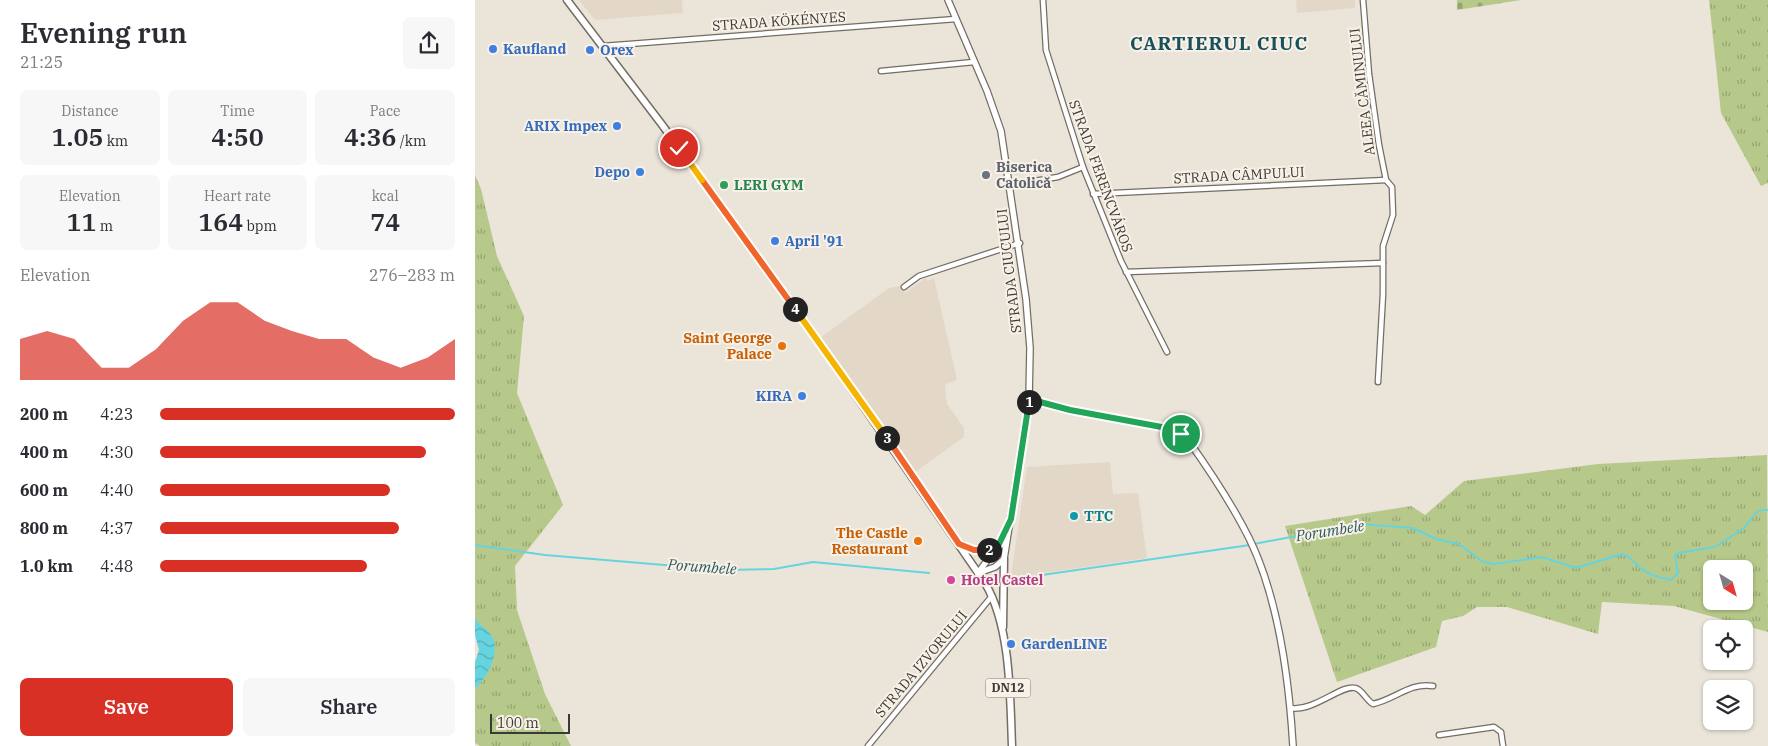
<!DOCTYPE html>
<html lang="en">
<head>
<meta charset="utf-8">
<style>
	body { margin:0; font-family:"IBM Plex Serif",serif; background:#f7f7f7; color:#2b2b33; height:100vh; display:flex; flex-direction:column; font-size:19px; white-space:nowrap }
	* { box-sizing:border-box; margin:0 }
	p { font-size:16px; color:#7c7c81 }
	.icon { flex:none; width:28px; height:28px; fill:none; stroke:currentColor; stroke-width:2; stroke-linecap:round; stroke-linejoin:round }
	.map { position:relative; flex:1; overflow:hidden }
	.side { display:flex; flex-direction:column; background:#fff; width:475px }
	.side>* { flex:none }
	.needle { width:32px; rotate:143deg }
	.buttons { position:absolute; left:1228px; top:560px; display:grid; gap:10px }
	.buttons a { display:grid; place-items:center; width:50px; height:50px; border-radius:8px; background:#fff; box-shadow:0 1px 4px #0004; font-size:25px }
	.scale { position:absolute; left:15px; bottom:12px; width:80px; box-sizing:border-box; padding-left:5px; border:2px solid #3c3a36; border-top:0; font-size:14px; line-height:18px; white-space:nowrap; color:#3c3a36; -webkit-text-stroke:4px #f8f1e7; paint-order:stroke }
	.pin { position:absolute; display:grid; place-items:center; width:42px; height:42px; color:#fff; margin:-21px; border:2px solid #fff; border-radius:50%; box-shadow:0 1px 5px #0007 }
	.km { position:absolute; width:25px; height:25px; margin:-12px; border-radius:50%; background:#222; color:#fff; font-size:14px; line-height:25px; text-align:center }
	.round { display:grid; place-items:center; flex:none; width:52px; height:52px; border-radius:8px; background:#f7f7f7 }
	.overview { display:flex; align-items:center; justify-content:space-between; height:85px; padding:0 20px }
	h1 { font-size:28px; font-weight:600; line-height:38px }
	.figures { display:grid; grid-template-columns:repeat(3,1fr); gap:8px; height:85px; padding:5px 20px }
	.figures div { display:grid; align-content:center; border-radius:8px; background:#f7f7f7; text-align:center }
	.figures b { font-size:25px; font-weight:600 }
	.figures small { font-size:14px; font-weight:400 }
	.figures p { font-size:14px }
	.chart { height:140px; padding:10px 20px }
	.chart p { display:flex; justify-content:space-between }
	.chart svg { width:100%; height:90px; margin-top:5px; fill:#d93025; opacity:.7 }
	.cta { display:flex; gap:10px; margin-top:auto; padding:10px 20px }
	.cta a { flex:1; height:58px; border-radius:8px; background:#d93025; color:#fff; font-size:20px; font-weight:600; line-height:58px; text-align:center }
	.cta a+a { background:#f7f7f7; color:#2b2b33 }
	ul { padding:0 20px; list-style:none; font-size:16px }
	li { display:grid; grid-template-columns:80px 60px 1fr; align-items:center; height:38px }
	li i { height:12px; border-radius:6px; background:#d93025 }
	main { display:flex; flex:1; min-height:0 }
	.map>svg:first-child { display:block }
	.built { fill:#e3d8c7 }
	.grass { fill:url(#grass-tufts); fill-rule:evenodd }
	.cemetery { fill:url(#cemetery-stones) }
	.water { fill:url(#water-waves) }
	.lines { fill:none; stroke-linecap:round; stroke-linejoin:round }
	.stream { stroke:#65d4de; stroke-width:2 }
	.minor-casing { stroke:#736d64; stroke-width:7 }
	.secondary-casing { stroke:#736d64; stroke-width:8 }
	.primary-casing { stroke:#736d64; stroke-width:9 }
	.minor { stroke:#fff; stroke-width:4.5 }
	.secondary { stroke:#fff; stroke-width:5.5 }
	.primary { stroke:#fff; stroke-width:6 }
	.split-1-casing { stroke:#fff; stroke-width:10 }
	.split-2-casing { stroke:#fff; stroke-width:10 }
	.split-3-casing { stroke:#fff; stroke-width:10 }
	.split-4-casing { stroke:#fff; stroke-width:10 }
	.split-5-casing { stroke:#fff; stroke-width:10 }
	.split-6-casing { stroke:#fff; stroke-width:10 }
	.split-1 { stroke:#22a559; stroke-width:6 }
	.split-2 { stroke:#22a559; stroke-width:6 }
	.split-3 { stroke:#f0652b; stroke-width:6 }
	.split-4 { stroke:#f5b400; stroke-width:6 }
	.split-5 { stroke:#f0652b; stroke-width:6 }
	.split-6 { stroke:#f5b400; stroke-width:6 }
	.shop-dot { fill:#3f7fe0; stroke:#f8f1e7; stroke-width:2 }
	.worship-dot { fill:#6b7280; stroke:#f8f1e7; stroke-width:2 }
	.leisure-dot { fill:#2e9e5b; stroke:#f8f1e7; stroke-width:2 }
	.food-dot { fill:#e8710a; stroke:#f8f1e7; stroke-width:2 }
	.culture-dot { fill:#0f9aa8; stroke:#f8f1e7; stroke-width:2 }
	.hotel-dot { fill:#d1479c; stroke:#f8f1e7; stroke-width:2 }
	.labels { text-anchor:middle; stroke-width:4; stroke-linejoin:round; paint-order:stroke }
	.shield { fill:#f8f1e7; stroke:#74716b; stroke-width:1 }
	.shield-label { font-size:12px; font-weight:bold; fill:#3c3a36 }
	.street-label { font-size:14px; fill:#3c3a36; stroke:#f8f1e7 }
	.shop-label { font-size:14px; font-weight:bold; fill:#366cbe; stroke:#f8f1e7; text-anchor:start }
	.worship-label { font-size:14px; font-weight:bold; fill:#5b616d; stroke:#f8f1e7; text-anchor:start }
	.leisure-label { font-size:14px; font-weight:bold; fill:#27864d; stroke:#f8f1e7; text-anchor:start }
	.food-label { font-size:14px; font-weight:bold; fill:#c56008; stroke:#f8f1e7; text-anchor:end }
	.culture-label { font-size:14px; font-weight:bold; fill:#0d838f; stroke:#f8f1e7; text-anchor:start }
	.hotel-label { font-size:14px; font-weight:bold; fill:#b23c85; stroke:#f8f1e7; text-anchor:start }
	.water-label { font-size:15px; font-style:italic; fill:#2a5b5f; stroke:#f8f1e7 }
	.district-label { font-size:19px; font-weight:bold; letter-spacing:1px; fill:#18505c; stroke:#f8f1e7 }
</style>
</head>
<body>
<main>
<section class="side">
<div class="overview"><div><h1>Evening run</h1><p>21:25</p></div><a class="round"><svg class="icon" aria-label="share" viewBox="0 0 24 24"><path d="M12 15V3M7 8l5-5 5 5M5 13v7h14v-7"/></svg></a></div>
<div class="figures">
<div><p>Distance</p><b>1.05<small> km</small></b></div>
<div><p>Time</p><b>4:50</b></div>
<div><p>Pace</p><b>4:36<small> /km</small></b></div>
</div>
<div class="figures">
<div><p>Elevation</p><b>11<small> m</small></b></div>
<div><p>Heart rate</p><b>164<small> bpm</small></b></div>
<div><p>kcal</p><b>74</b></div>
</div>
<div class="chart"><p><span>Elevation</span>276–283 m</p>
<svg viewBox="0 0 160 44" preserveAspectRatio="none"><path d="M0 44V24L10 20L20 24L30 38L40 38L50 29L60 15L70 6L80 6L90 15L100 20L110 24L120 24L130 33L140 38L150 33L160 24V44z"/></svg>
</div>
<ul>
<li><b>200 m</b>4:23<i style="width:100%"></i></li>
<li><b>400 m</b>4:30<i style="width:90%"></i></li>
<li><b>600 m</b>4:40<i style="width:78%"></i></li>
<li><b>800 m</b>4:37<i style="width:81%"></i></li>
<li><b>1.0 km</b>4:48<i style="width:70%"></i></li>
</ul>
<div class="cta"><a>Save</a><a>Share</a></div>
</section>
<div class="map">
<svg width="1293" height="746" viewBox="0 0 1293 746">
	<defs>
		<pattern id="grass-tufts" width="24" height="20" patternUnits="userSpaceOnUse" patternTransform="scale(1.25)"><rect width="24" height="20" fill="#b7c98a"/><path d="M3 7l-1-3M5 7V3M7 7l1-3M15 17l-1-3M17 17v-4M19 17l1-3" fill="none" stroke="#96a472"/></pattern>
		<pattern id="cemetery-stones" width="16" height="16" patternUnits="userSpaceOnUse" patternTransform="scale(1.25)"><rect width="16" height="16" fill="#b7c98a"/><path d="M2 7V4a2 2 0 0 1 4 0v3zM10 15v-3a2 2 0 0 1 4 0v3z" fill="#96a472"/></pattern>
		<pattern id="water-waves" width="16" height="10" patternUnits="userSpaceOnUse" patternTransform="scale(1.25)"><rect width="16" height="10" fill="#65d4de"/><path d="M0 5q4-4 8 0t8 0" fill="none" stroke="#54adb5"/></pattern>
	</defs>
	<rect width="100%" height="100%" fill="#eae4d9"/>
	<g class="built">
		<path d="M104,0H207L208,13L120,20Z"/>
		<path d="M821,0H880V8L822,13Z"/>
		<path d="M451,278L453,281L459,278L482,380L470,384L472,404L489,428V437L440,472L413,431L345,338L414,288L425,286L430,293Z"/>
		<path d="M635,462L638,494L663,493L672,558L541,577L536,576L552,467Z"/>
	</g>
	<g class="grass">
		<path d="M1234,0H1293V183L1286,186L1246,113Z"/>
		<path d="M0,175L6,189L22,256L49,316L42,393L88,505L40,566L42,610L70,694L96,746H5L0,743V689C13,676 27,649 13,632C8,627 3,625 0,618Z"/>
		<path d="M1292,455L1293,632L1199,606L1127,602L1123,634L1032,607H1002L988,616L967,621L961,647L862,682L810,526L936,506L950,515L989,481L1123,464ZM1236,569H1269V601H1236Z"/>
	</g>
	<path class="cemetery" d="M982,0H1046L982,10Z"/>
	<path class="water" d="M0,618C4,626 12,628 16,635C27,651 12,678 0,689V662L4,650L0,635Z"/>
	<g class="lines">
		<g class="stream">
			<path d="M779,544L885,524L938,528L961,539L984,544L1008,562L1019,564L1067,557L1101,568L1147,554C1155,556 1157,561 1163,566C1172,574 1184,578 1196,580L1203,573L1200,556L1203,553L1240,547L1269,528L1281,513L1286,510H1293"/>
			<path d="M0,545L70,555L249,570L299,569L338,562L454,573"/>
			<path d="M540,579L775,545"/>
		</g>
		<g class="minor-casing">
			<g id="minor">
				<path d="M568,0L571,50L608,167L646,261L692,352"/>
				<path d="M888,0L894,74L904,145L911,180L917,187L918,215L908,246V294L903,382"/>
				<path d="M128,46L481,19"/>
				<path d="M406,71L499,62"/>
				<path d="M536,185L583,177L608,167"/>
				<path d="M618,194L911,180"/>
				<path d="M651,272L908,263"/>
				<path d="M429,287L444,276L545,243"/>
				<path d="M815,708C839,712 867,684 880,688C887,689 891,700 898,704C919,700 935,682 958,686"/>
				<path d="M964,735L1019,727L1026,732L1028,746"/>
				<path d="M393,746L517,596"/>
			</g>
		</g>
		<g class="secondary-casing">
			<g id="secondary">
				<path d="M473,0L512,91L526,131L551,299L555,348L554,399L529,559L520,567L503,573"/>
				<path d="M554,399L595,410L692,428L702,431L713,440C735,471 757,504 774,538C804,599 814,679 818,746"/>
				<path d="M503,573L524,544L531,531"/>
			</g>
		</g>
		<g class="primary-casing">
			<g id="primary">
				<path d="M92,0L188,126L358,362L510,583C536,627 535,696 537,746"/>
				<path d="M485,544L499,550L522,547"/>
				<path d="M528,627L529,559"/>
			</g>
		</g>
		<use href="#minor" class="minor"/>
		<use href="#secondary" class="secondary"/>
		<use href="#primary" class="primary"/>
	</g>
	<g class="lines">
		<g class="split-1-casing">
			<path id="split-1" d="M554,402V399L595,410L692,428L706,434"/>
		</g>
		<g class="split-2-casing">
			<path id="split-2" d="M514,550L524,544L536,519L554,402"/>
		</g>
		<g class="split-3-casing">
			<path id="split-3" d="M412,438L484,544L499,550H514"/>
		</g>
		<g class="split-4-casing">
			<path id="split-4" d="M320,309L412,438"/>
		</g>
		<g class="split-5-casing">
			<path id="split-5" d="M227,180L320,309"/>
		</g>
		<g class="split-6-casing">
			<path id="split-6" d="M204,148L227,180"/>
		</g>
		<use href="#split-1" class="split-1"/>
		<use href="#split-2" class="split-2"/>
		<use href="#split-3" class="split-3"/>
		<use href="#split-4" class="split-4"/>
		<use href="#split-5" class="split-5"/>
		<use href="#split-6" class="split-6"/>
	</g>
	<g class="shop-dot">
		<circle cx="18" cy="49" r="5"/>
		<circle cx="115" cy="50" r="5"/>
		<circle cx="142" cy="126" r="5"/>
		<circle cx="165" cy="172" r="5"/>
		<circle cx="300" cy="241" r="5"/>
		<circle cx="327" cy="396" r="5"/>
		<circle cx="536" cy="644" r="5"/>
	</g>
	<circle class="worship-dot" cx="511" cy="175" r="5"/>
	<circle class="leisure-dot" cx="249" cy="185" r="5"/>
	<g class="food-dot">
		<circle cx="307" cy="346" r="5"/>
		<circle cx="443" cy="541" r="5"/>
	</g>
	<circle class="culture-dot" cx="599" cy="516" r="5"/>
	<circle class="hotel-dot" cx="476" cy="580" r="5"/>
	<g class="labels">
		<rect class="shield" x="510.5" y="678.5" width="45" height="19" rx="4"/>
		<g class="shield-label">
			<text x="533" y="692">DN12</text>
		</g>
		<g class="street-label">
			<text transform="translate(304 21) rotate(-4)" y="5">STRADA KÖKÉNYES</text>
			<text transform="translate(887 92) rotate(-97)" y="5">ALEEA CĂMINULUI</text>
			<text transform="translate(764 175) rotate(-3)" y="5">STRADA CÂMPULUI</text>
			<text transform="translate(626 176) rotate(70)" y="5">STRADA FERENCVÁROS</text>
			<text transform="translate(534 271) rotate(-97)" y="5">STRADA CIUCULUI</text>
			<text transform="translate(446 664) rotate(-50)" y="5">STRADA IZVORULUI</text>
		</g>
		<g class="shop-label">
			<text x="28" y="54">Kaufland</text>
			<text x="125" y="55">Orex</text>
			<text x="132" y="131" text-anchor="end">ARIX Impex</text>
			<text x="155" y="177" text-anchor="end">Depo</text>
			<text x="310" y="246">April '91</text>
			<text x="317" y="401" text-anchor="end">KIRA</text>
			<text x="546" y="649">GardenLINE</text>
		</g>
		<g class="worship-label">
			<text x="521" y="172">Biserica<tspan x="521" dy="16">Catolică</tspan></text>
		</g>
		<g class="leisure-label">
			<text x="259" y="190">LERI GYM</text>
		</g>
		<g class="food-label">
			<text x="297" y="343">Saint George<tspan x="297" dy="16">Palace</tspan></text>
			<text x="433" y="538">The Castle<tspan x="433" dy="16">Restaurant</tspan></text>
		</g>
		<g class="culture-label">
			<text x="609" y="521">TTC</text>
		</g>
		<g class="hotel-label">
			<text x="486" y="585">Hotel Castel</text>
		</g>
		<g class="water-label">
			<text transform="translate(855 531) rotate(-9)" y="5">Porumbele</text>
			<text transform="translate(227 567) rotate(4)" y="5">Porumbele</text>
		</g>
		<g class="district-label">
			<text x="744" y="50">CARTIERUL CIUC</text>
		</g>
	</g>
</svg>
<div class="buttons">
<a><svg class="needle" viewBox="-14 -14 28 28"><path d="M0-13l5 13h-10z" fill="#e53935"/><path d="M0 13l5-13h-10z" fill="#7c7c81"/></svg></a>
<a><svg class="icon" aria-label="locate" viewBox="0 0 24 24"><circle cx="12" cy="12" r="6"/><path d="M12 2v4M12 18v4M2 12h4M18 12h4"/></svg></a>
<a><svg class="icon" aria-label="layers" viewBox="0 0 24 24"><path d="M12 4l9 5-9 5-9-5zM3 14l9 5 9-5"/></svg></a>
</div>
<div class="scale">100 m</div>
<div class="pin" style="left:706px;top:434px;background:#1e9e55"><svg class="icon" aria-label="arrive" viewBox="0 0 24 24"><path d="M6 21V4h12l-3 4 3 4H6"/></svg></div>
<div class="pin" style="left:204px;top:148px;background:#d93025"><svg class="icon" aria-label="check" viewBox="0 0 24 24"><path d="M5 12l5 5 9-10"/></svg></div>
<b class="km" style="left:554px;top:402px">1</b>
<b class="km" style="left:514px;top:550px">2</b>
<b class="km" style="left:412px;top:438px">3</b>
<b class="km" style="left:320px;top:309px">4</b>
</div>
</main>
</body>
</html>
